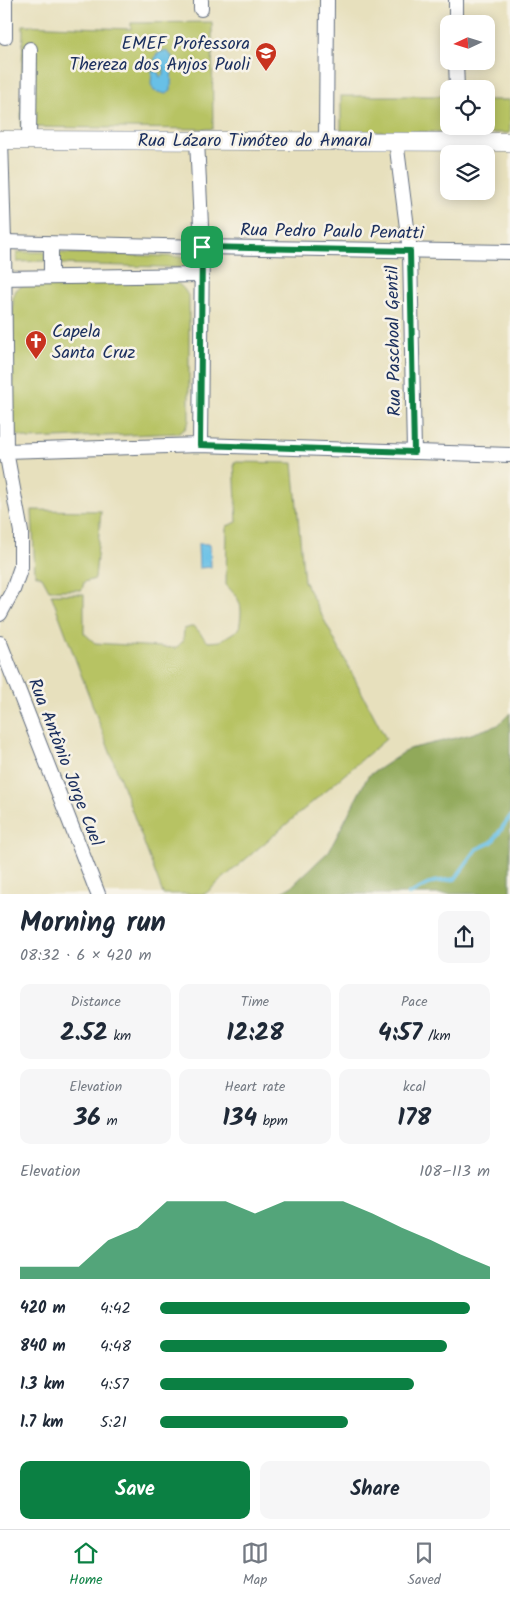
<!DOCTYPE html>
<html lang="en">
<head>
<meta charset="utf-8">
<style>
	body { margin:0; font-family:Kalam,sans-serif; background:#f6f6f7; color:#1f2937; height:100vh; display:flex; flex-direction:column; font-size:19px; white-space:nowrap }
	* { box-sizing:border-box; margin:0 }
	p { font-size:16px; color:#747a83 }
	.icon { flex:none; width:28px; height:28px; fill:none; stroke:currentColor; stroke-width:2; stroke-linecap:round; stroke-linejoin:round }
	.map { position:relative; height:894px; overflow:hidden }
	.sheet { display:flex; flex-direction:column; background:#fff; flex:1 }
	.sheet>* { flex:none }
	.needle { width:32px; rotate:266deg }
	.controls { position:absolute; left:440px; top:15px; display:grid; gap:10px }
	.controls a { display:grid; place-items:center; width:55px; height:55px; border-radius:10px; background:#fff; box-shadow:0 2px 12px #0003; font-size:25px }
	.pin { position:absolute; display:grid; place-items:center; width:42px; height:42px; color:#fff; margin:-21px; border-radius:10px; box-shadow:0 2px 8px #0006 }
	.round { display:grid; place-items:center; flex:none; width:52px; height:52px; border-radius:10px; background:#f6f6f7 }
	.headline { display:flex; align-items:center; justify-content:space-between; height:85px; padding:0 20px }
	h1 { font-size:28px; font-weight:600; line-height:38px }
	.stats { display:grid; grid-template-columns:repeat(3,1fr); gap:8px; height:85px; padding:5px 20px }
	.stats div { display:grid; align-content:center; border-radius:10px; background:#f6f6f7; text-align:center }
	.stats b { font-size:25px; font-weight:600 }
	.stats small { font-size:14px; font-weight:400 }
	.stats p { font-size:14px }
	.chart { height:140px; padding:10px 20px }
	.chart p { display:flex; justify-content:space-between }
	.chart svg { width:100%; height:90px; margin-top:5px; fill:#0b8043; opacity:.7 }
	.button { display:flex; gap:10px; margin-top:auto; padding:10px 20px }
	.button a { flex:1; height:58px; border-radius:10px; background:#0b8043; color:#fff; font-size:20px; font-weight:600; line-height:58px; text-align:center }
	.button a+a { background:#f6f6f7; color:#1f2937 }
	ul { padding:0 20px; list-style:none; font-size:16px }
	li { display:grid; grid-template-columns:80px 60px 1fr; align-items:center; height:38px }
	li i { height:12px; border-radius:6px; background:#0b8043 }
	.tab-bar { display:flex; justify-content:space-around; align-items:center; height:70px; border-top:1px solid #e0e1e3; background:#fff; font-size:14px; color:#747a83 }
	.tab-bar a { display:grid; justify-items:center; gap:2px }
	.tab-bar .active { color:#0b8043 }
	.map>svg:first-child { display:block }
	.green { fill:#b7c364; stroke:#697961 }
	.forest { fill:#91a95a; stroke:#566c5c }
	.water { fill:#68c0e6; stroke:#4278a2 }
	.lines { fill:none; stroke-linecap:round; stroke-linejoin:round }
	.stream { stroke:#68c0e6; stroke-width:4 }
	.minor-casing { stroke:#626d7f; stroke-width:16 }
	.major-casing { stroke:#626d7f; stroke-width:19 }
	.minor { stroke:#fff; stroke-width:14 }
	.major { stroke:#fff; stroke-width:18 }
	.route-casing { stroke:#fff; stroke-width:10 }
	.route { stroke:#0b8043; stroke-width:6 }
	.labels { text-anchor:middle; stroke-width:5; stroke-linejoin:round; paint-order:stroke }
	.poi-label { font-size:18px; fill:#1b2f5e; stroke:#f7f3e8; text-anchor:end }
	.street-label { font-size:18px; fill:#1b2f5e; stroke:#f7f3e8 }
</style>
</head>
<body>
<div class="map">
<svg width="510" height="894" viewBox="0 0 510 894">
	<rect width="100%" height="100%" fill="#f7f3e8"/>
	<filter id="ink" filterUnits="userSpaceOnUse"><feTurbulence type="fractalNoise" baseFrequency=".02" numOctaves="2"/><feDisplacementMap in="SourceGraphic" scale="10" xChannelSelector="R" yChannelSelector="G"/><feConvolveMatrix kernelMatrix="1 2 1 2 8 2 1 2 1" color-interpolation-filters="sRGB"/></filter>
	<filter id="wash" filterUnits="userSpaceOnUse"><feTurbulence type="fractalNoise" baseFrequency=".0096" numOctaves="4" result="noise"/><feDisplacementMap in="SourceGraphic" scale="20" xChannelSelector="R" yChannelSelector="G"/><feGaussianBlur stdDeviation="1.12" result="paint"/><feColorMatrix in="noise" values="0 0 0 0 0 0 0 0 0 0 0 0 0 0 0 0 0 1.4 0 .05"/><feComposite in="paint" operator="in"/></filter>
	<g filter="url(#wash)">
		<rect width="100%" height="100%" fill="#e7e0bd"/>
		<g class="green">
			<path d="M212,22L213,129L21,127L23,25L131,29V23Z"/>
			<rect x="341" y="96" width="106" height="36"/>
			<path d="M486,100H510V133H473V126H486Z"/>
			<path d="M17,252H45V261L17,262Z"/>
			<path d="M60,253L191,257V268L61,264L58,263L57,254Z"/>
			<path d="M171,281C181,284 185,289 189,298V421L185,429L179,433L29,439L17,435L12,425L13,298L16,290L23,285Z"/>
			<path d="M234,462L293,463L304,581L386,739L205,894H163L51,594H84V633L95,643L176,648L183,641L184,629L194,626L208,642L220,641L239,629C243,606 242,601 226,585L227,526L237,522Z"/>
			<path d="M32,510L101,511L95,579L84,582L82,590H49L42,577L35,574Z"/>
		</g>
		<path class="forest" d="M510,713V894H278L292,886L329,851L368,776L409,749L468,735L498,725Z"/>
		<g class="water">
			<path d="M163,51H166L172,56L171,91L166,94L154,91L151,84L152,71L158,72L160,77L164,75V67H160L159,69H152L156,55Z"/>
			<path d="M198,544H210L211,567L199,568Z"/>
		</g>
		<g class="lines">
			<path class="stream" d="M409,894L433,882L455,879L477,849L492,842L510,817"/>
		</g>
	</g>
	<g filter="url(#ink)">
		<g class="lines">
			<g class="minor-casing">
				<g id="minor">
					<path d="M5,0V37"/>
					<path d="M201,0V9"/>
					<path d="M456,0V24"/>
					<path d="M456,61L457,89"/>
					<path d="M457,126V142"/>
					<path d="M29,139L30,49"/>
					<path d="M197,140L202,247L200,445"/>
					<path d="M326,141L327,0"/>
					<path d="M396,141L410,251L414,452"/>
					<path d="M4,242L202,247L510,252"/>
					<path d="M51,244V276"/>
					<path d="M0,278L201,275"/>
					<path d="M0,453L6,451L200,445L510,455"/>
					<path d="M0,614L13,590L21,567V532L6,451L4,242L1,140"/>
					<path d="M0,643L98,894"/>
				</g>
			</g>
			<g class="major-casing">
				<path id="major" d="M0,140L510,142"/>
			</g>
			<use href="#minor" class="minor"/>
			<use href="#major" class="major"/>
		</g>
	</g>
	<g class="lines" filter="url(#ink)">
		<g class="route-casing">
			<path id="route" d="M202,247L410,251L414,452L200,445Z"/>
		</g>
		<use href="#route" class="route"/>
	</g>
	<defs>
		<g id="school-pin" transform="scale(1.125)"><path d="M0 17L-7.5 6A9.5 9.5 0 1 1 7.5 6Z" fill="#c8321e" stroke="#f7f3e8"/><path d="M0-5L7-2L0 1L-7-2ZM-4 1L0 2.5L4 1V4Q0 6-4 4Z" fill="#fff"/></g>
		<g id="church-pin" transform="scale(1.125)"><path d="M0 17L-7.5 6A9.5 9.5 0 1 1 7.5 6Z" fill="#c8321e" stroke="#f7f3e8"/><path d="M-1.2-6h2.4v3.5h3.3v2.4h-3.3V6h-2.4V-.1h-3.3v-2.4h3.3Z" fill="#fff"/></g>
	</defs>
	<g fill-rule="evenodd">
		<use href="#school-pin" x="266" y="53"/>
		<use href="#church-pin" x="36" y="341"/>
	</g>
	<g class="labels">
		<g class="poi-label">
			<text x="250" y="49">EMEF Professora<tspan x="250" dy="21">Thereza dos Anjos Puoli</tspan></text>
			<text x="52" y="337" text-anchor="start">Capela<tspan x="52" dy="21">Santa Cruz</tspan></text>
		</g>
		<g class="street-label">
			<text x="255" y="146">Rua Lázaro Timóteo do Amaral</text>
			<text transform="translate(332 231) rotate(1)" y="6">Rua Pedro Paulo Penatti</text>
			<text transform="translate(393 341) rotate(-91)" y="6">Rua Paschoal Gentil</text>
			<text transform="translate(66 762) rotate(69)" y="6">Rua Antônio Jorge Cuel</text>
		</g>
	</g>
</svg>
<div class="controls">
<a><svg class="needle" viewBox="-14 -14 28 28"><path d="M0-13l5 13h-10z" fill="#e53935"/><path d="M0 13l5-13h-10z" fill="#747a83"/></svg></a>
<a><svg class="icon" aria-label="locate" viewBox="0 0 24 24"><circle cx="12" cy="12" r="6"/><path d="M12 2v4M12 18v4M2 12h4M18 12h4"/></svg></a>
<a><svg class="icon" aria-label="layers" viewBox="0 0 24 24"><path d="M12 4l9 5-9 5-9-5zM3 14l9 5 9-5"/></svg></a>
</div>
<div class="pin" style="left:202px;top:247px;background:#1e9e55"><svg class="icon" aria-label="arrive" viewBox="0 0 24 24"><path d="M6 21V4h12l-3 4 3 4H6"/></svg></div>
</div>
<section class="sheet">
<div class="headline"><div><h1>Morning run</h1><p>08:32 · 6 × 420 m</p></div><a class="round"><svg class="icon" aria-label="share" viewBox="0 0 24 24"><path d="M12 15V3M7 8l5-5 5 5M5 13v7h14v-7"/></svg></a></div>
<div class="stats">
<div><p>Distance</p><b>2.52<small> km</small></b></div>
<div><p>Time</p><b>12:28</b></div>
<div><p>Pace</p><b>4:57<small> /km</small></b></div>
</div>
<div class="stats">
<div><p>Elevation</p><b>36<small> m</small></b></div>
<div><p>Heart rate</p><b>134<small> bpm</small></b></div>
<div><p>kcal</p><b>178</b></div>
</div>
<div class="chart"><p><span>Elevation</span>108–113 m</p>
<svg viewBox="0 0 160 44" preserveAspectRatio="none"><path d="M0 44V38L10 38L20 38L30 25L40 19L50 6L60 6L70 6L80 12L90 6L100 6L110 6L120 12L130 19L140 25L150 32L160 38V44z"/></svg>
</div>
<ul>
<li><b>420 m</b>4:42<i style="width:94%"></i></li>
<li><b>840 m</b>4:48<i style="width:87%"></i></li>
<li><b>1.3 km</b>4:57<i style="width:77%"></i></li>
<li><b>1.7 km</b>5:21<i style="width:57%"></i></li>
</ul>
<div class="button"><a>Save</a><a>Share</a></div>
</section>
<nav class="tab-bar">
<a class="active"><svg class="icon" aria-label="home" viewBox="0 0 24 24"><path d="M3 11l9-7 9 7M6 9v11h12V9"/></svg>Home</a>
<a><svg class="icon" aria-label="map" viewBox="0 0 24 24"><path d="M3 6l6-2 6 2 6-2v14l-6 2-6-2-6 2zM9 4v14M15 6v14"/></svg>Map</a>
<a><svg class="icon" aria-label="saved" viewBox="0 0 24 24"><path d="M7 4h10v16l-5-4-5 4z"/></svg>Saved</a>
</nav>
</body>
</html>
